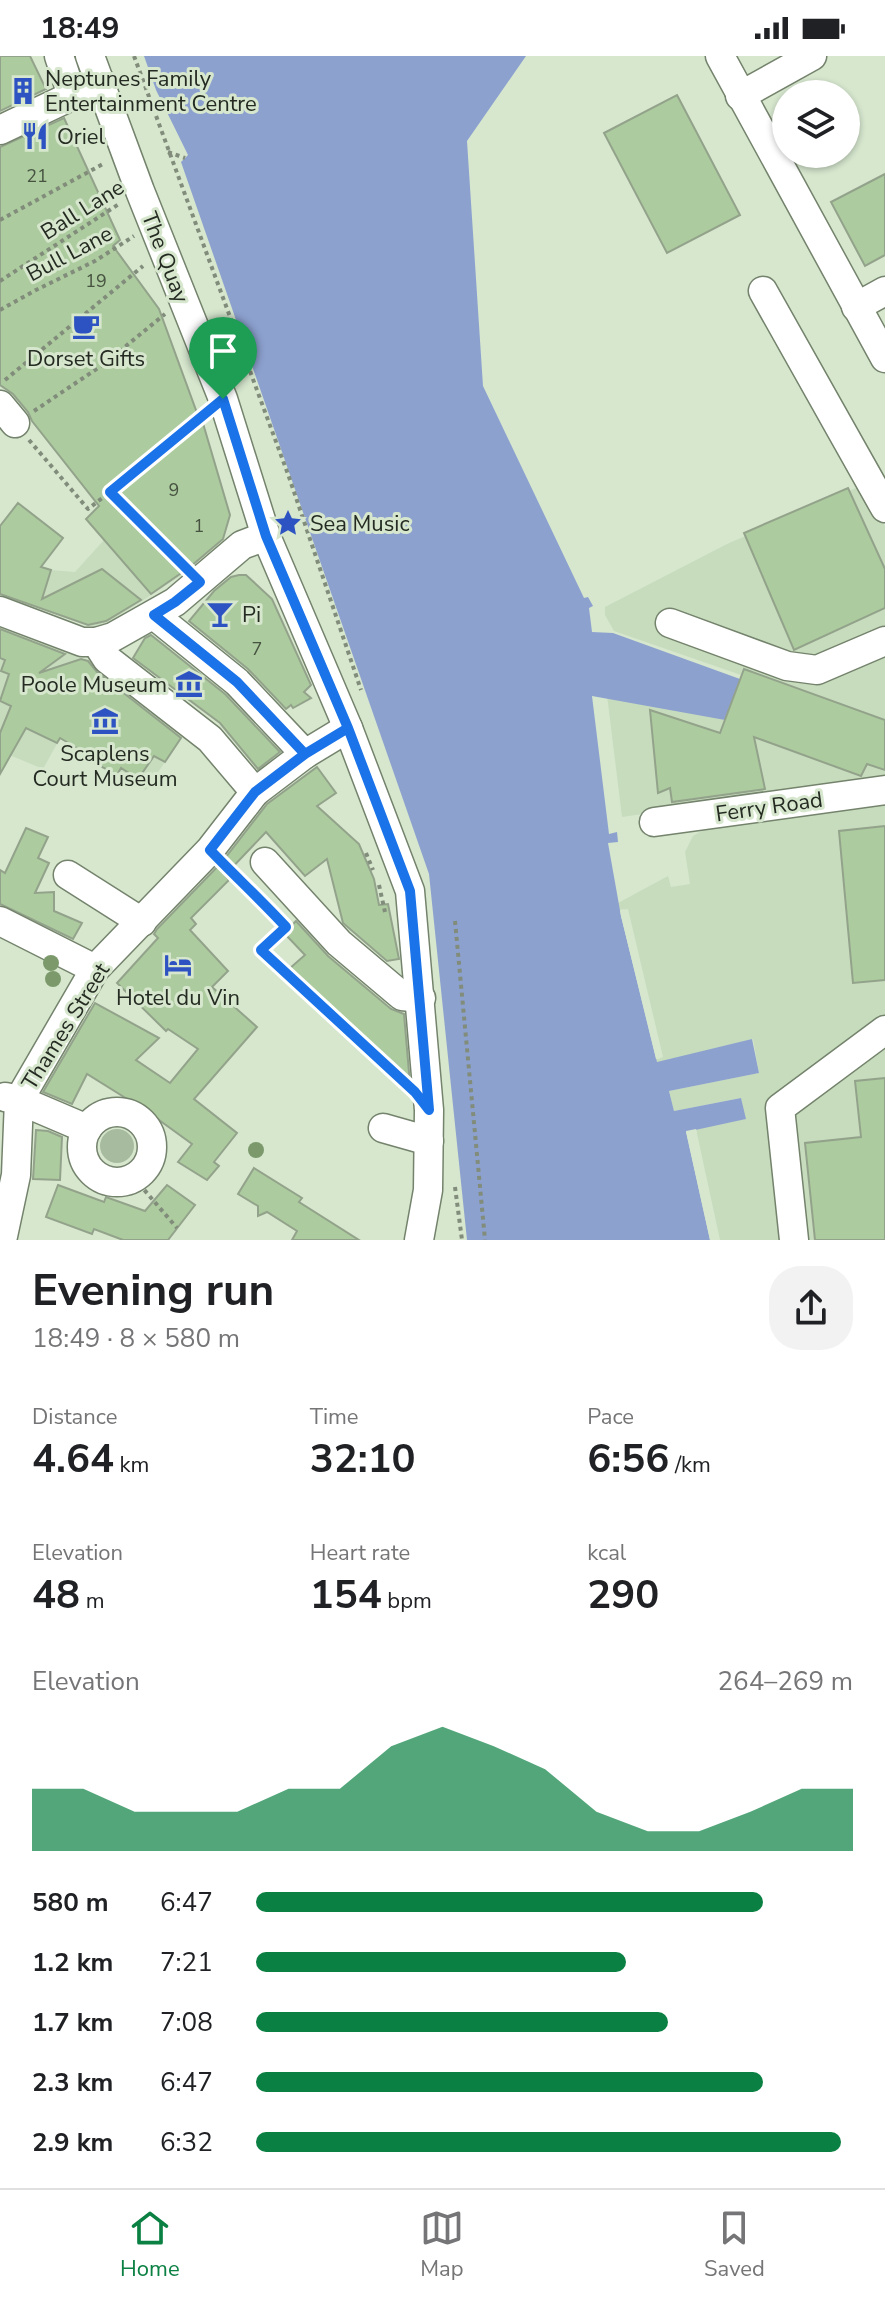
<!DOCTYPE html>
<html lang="en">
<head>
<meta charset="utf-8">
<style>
	body { margin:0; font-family:"Nunito Sans",sans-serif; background:#f2f2f2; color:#202124; height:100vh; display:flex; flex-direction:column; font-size:30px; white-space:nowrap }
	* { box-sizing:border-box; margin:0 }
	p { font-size:26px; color:#757577 }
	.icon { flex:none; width:44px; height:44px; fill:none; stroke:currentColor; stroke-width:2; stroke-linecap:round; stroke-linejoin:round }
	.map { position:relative; height:1184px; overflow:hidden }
	.panel { display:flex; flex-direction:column; background:#fff; flex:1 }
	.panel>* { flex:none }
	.buttons { position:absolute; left:772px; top:24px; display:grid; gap:16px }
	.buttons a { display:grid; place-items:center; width:88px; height:88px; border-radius:50%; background:#fff; box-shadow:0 2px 6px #0004; font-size:40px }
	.pin { position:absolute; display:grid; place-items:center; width:68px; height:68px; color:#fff; margin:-82px -34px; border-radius:50% 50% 50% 0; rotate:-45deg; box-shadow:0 0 8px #0007 }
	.pin .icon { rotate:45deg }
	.round { display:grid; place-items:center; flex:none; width:84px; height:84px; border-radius:32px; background:#f2f2f2 }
	.summary { display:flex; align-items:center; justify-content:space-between; height:136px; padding:0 32px }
	h1 { font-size:44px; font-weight:700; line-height:60px }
	.metrics { display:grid; grid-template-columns:repeat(3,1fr); gap:12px; height:136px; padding:8px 32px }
	.metrics div { display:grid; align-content:center }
	.metrics b { font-size:40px; font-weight:700 }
	.metrics small { font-size:22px; font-weight:400 }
	.metrics p { font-size:22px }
	.chart { height:224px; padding:16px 32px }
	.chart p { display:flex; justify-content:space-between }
	.chart svg { width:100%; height:144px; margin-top:8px; fill:#0b8043; opacity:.7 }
	ul { padding:0 32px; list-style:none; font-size:26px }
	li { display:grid; grid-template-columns:128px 96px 1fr; align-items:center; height:60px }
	li i { height:20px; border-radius:10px; background:#0b8043 }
	.status { display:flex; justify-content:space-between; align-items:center; height:56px; padding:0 40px; background:#fff; direction:ltr }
	.status svg { height:22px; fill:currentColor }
	.dock { display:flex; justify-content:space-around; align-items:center; height:112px; border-top:2px solid #e0e0e0; background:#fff; font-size:22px; color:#757577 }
	.dock a { display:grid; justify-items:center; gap:4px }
	.dock .current { color:#0b8043 }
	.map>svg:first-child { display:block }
	.built { fill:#c7dcbd }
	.green { fill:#a7bb9e }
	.water { fill:#8da1cf }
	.pier { fill:#d6e7ce }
	.building { fill:#accb9e; stroke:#93a38b; stroke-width:2 }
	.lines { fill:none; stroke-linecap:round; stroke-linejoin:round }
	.minor-casing { stroke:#74836c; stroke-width:31 }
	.path { stroke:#818c7b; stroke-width:4; stroke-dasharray:4 4; stroke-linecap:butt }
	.minor { stroke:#fff; stroke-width:28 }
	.tree { fill:#7c996c }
	.route-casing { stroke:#fff; stroke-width:16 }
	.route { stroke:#1a73e8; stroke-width:10 }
	.labels { text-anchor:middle; stroke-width:6; stroke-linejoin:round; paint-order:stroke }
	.number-label { font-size:18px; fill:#475341 }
	.poi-label { font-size:22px; fill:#252b22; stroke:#d6e7ce; text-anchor:start }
	.street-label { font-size:22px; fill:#252b22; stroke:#d6e7ce }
</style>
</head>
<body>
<div class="status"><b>18:49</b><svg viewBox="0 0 49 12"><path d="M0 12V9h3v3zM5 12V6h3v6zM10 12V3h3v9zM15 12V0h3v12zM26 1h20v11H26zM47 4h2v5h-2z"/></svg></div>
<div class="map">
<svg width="885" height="1184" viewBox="0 0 885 1184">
	<rect width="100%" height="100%" fill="#d6e7ce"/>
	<g class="built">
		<path d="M856,432L870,441L885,470V723L622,761L605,623L724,664L741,619L614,575L605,559V551L727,488Z"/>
		<path d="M109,441L182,519L106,568L94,571L0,538V518L13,500L51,514L75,516L104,484L86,463Z"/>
		<path d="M0,567L100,610L43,713L0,695Z"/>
		<path d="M153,654L184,678L146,734L119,715Z"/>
		<path d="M885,743V1184H720L696,1073L745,1063L741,1042L674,1055L669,1035L759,1017L753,983L657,1007L656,1003L663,1001L628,853L620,854L618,847L668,820L671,831L690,828L685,796L693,780L705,773Z"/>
	</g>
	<circle class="green" cx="117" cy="1090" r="17"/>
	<path class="water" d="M144,0H526L467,85L483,330L584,542L588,541L593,550L589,552L592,576L613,577L740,623L725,664L592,640L609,778L617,776L618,786L608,787L621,860L657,1006L752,983L759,1017L669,1035L674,1055L741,1042L746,1063L686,1076L710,1184H467L429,818L181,106L188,99L156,34Z"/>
	<g class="pier">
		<path d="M624,853L660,1002H663L656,1003L621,860L620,854Z"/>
		<path d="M696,1073L697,1077L691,1079L714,1184H710L686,1075Z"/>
	</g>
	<g class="building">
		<path d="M0,0H30L46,33L0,55Z"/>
		<path d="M677,39L740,159L667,197L604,77Z"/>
		<path d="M64,62L120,184L113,190L159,253L200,365L202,364L230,459L223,483L190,511L151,538L86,463L99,450L32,365L28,356L13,338L0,329V91Z"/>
		<path d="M885,118V199L865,210L831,146Z"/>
		<path d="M848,432L885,513V552L794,594L744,477Z"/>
		<path d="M18,447L63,482L41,511L51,514L42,543L102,513L141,544L106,565L88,569L0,538V470Z"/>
		<path d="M239,519H246L272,543L311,629L304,636L311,642L293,652L291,649L286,653L248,613L189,565L214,535L231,521Z"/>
		<path d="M0,573L65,598L39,617L81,603L88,605L97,616L181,682L165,706L154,700L138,723L121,712L117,719L91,705L94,702L60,682L57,687L26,672L0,718V677L11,650L0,645L9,618L1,615L5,604L0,602Z"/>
		<path d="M151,579L225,638L280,696L258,713L220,667L133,602L145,582Z"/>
		<path d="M744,613L885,664V714L867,708L861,720L754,681L765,733L672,746L670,732L658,737L650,654L720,677Z"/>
		<path d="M317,711L336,737L317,750L359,788L374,823L379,849L388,848L399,903L387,905L343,867L327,803L305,820L266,776L225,819L229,824L191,862L196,868L190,874L228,915L212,931L257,971L194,1043L237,1077L214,1106L219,1110L207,1124L178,1106L192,1088L148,1056L87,1018L72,1048L43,1036L95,947L159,982L136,1004L170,1027L198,993L168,973L166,975L117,927L158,882L154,878L157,873L222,806L267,748Z"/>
		<path d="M885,770V924L853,927L839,775Z"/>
		<path d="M26,772L48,781L38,802L49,807L35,837L54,836V855L82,867L73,883L0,848V814L5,817Z"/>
		<path d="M296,865L328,900L391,953L404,958L410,1028L289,913L305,899L284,877Z"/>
		<path d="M885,1022V1184H815L805,1087L861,1081L855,1025Z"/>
		<path d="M36,1074L48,1075L62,1081L60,1124L33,1123Z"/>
		<path d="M254,1112L302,1142L299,1146L359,1184H292L297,1175L267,1156L258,1160V1150L238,1138Z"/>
		<path d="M58,1129L104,1146L106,1141L145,1155L167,1129L195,1149L168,1184H123L94,1173L92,1178L46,1161Z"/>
	</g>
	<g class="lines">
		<g class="minor-casing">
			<g id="minor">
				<path d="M59,0L72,39"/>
				<path d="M90,0L140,135L223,343L266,480L348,672L410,835L429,1054L428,1134L419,1184"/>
				<path d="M720,0L885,302"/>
				<path d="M740,40L812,0"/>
				<path d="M0,74L101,26"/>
				<path d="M763,235L885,452"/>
				<path d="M856,251L885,235"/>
				<path d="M0,349L15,367"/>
				<path d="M0,555L82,586H96L113,581L175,546L242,489L266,480"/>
				<path d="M154,559L237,626L305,698"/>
				<path d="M670,567L787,610L817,614L885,585"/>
				<path d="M96,586L107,603L210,683L255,736"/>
				<path d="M654,766L885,734"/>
				<path d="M265,806L339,887L402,940L421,942"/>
				<path d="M68,819L142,866"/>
				<path d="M0,865L95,913"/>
				<path d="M5,1041L19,1044L87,1073"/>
				<circle cx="117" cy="1091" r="35"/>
				<path d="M383,1072L429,1085"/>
				<path d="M3,1180L16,1119L19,1044L95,913L210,794L255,736L305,698L348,672"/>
				<path d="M794,1184L780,1052L885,974"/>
			</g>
		</g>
		<g class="path">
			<path d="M134,0L289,421L361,634"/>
			<path d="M168,96L185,102"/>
			<path d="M0,164L103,108"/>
			<path d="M0,225L119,148"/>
			<path d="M0,254L36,234L95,205L134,180"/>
			<path d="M5,324L143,210"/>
			<path d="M34,355L104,308L165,258"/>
			<path d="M29,384L88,453L110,436"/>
			<path d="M182,507L110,436L204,359"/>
			<path d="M366,797L373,814"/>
			<path d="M227,811L254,836L286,871L261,894L401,1023"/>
			<path d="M379,829L385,856"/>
			<path d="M455,865L485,1184"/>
			<path d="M134,1122L177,1172"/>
			<path d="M455,1131L462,1184"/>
		</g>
		<use href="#minor" class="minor"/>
	</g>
	<g class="tree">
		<circle cx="51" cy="907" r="8"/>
		<circle cx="53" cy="923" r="8"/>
		<circle cx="256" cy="1094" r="8"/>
	</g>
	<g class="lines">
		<g class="route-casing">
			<path id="route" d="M223,343L266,480L348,672L305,698L255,736L210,794C235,820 261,844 286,871L261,894L415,1036L429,1054L410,835L348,672L305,698L237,626L154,559L175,546L200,526L110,436L223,343"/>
		</g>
		<use href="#route" class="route"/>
	</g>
	<defs>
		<g id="building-bare" transform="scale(2.16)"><path d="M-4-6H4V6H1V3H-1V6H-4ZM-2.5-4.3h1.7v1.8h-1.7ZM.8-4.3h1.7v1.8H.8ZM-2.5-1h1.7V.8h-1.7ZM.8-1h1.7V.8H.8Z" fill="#2d52c1" stroke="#d6e7ce" stroke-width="2.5" paint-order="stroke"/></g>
		<g id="restaurant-bare" transform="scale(2.16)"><path d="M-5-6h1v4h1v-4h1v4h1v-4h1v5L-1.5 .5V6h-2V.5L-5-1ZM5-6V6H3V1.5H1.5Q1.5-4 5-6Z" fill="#2d52c1" stroke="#d6e7ce" stroke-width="2.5" paint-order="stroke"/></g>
		<g id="cafe-bare" transform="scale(2.16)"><path d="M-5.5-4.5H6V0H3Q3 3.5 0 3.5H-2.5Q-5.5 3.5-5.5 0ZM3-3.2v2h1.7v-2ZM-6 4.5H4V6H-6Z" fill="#2d52c1" stroke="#d6e7ce" stroke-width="2.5" paint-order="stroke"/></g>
		<g id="sight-bare" transform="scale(2.16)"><path d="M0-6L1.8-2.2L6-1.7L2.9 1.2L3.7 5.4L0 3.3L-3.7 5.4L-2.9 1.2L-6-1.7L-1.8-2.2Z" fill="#2d52c1" stroke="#d6e7ce" stroke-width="2.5" paint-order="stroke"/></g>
		<g id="bar-bare" transform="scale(2.16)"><path d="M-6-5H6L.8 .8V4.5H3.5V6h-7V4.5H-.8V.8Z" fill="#2d52c1" stroke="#d6e7ce" stroke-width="2.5" paint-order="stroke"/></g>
		<g id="museum-bare" transform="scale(2.16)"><path d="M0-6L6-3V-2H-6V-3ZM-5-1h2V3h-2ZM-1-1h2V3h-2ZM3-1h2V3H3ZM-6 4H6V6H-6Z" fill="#2d52c1" stroke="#d6e7ce" stroke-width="2.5" paint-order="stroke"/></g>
		<g id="hotel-bare" transform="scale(2.16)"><path d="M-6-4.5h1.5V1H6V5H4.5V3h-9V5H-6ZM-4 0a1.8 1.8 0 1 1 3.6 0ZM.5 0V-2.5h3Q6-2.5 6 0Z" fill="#2d52c1" stroke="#d6e7ce" stroke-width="2.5" paint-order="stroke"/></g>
	</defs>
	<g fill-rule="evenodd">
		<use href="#building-bare" x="23" y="35"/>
		<use href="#restaurant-bare" x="35" y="80"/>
		<use href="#cafe-bare" x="86" y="270"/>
		<use href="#sight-bare" x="288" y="467"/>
		<use href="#bar-bare" x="220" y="558"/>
		<use href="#museum-bare" x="189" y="628"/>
		<use href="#museum-bare" x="105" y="665"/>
		<use href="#hotel-bare" x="178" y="909"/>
	</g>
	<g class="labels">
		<g class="number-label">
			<text x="37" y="126">21</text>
			<text x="96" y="231">19</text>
			<text x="174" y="440">9</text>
			<text x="199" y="476">1</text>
			<text x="257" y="599">7</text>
		</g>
		<g class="poi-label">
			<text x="45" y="30">Neptunes Family<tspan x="45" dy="25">Entertainment Centre</tspan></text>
			<text x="57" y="88">Oriel</text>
			<text x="86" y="310" text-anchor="middle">Dorset Gifts</text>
			<text x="310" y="475">Sea Music</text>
			<text x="242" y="566">Pi</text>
			<text x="167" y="636" text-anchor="end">Poole Museum</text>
			<text x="105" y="705" text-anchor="middle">Scaplens<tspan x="105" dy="25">Court Museum</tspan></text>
			<text x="178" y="949" text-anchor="middle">Hotel du Vin</text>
		</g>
		<g class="street-label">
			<text transform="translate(82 153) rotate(-32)" y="8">Ball Lane</text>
			<text transform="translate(69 197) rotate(-28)" y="8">Bull Lane</text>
			<text transform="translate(166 201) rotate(69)" y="8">The Quay</text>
			<text transform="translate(769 750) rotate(-8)" y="8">Ferry Road</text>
			<text transform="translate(65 970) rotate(-58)" y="8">Thames Street</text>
		</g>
	</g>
</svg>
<div class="buttons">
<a><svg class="icon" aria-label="layers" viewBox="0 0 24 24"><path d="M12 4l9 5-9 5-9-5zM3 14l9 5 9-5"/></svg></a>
</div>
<div class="pin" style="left:223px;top:343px;background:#1e9e55"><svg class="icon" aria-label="arrive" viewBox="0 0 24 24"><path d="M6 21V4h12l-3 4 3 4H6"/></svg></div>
</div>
<section class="panel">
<div class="summary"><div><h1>Evening run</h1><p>18:49 · 8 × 580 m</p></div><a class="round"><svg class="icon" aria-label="share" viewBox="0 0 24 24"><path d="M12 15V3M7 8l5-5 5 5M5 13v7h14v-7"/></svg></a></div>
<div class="metrics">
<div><p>Distance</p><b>4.64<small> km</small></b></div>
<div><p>Time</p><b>32:10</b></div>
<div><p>Pace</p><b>6:56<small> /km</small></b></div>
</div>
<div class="metrics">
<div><p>Elevation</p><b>48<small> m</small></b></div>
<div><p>Heart rate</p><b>154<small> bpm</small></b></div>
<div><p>kcal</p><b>290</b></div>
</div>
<div class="chart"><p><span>Elevation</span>264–269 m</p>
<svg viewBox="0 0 160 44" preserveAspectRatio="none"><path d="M0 44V25L10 25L20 32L30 32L40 32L50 25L60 25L70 12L80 6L90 12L100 19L110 32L120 38L130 38L140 32L150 25L160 25V44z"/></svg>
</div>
<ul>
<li><b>580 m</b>6:47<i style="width:85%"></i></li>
<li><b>1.2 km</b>7:21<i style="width:62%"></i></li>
<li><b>1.7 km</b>7:08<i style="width:69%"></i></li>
<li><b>2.3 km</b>6:47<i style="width:85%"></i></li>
<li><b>2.9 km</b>6:32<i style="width:98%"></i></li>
</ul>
</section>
<nav class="dock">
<a class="current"><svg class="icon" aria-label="home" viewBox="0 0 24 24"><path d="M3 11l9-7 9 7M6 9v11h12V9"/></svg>Home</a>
<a><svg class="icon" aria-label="map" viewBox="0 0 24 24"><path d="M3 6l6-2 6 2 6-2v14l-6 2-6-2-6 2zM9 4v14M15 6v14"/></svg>Map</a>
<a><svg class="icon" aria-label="saved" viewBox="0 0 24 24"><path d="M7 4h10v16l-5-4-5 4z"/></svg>Saved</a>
</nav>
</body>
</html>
